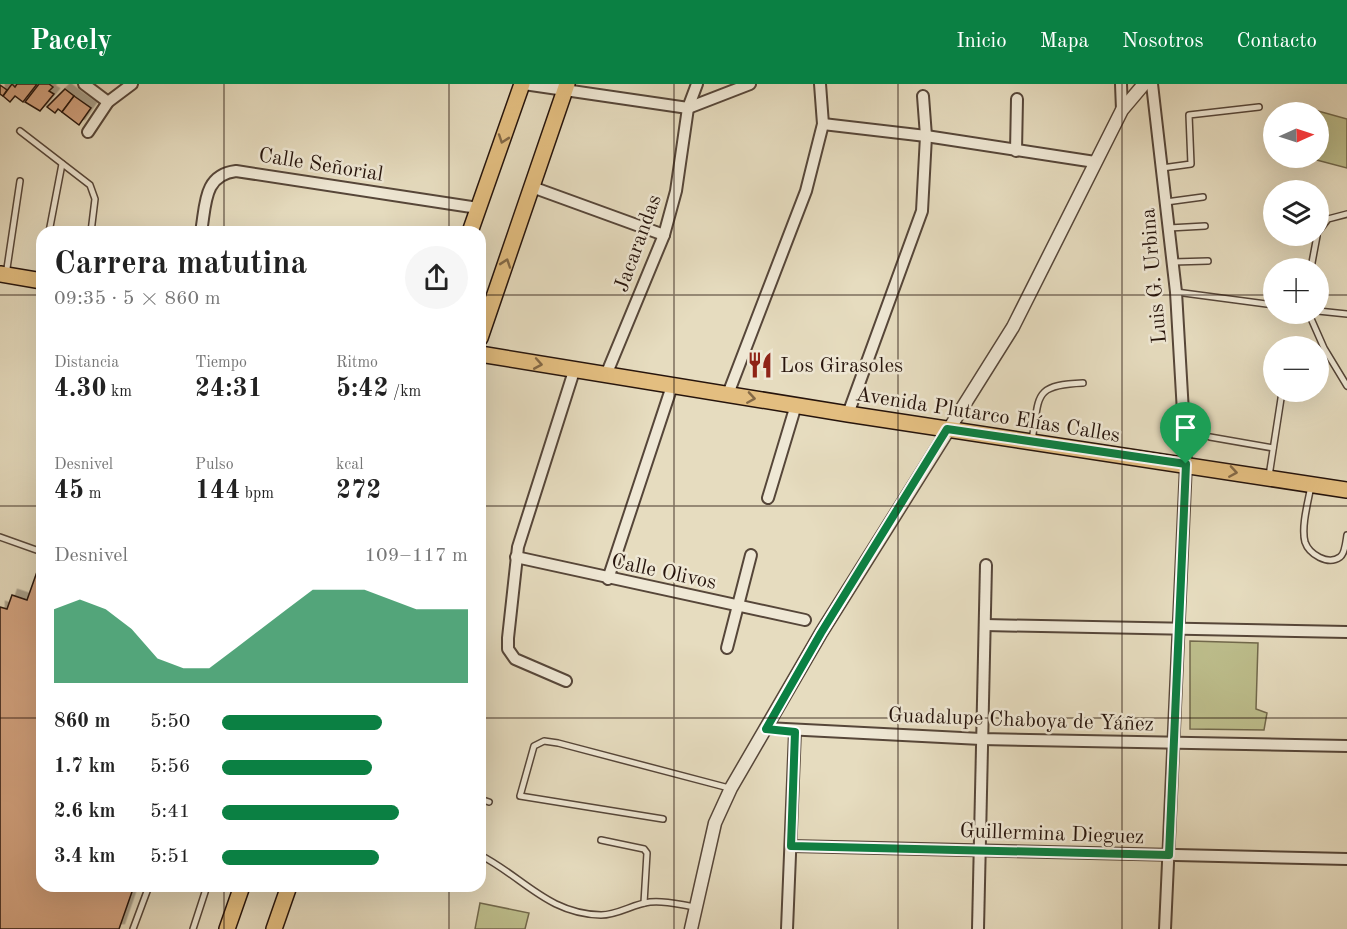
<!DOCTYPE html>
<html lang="es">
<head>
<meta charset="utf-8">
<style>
	body { margin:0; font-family:"Old Standard TT",serif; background:#f6f6f6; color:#222; height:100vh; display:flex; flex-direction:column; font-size:22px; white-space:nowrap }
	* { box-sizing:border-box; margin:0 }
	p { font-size:20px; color:#767676 }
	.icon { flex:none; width:33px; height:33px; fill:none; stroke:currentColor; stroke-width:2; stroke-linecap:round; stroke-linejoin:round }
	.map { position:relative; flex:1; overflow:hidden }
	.sheet { position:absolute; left:36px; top:142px; width:450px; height:666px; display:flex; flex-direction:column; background:#fff; border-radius:18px; box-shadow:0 6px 24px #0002 }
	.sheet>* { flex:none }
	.needle { width:39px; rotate:87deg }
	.buttons { position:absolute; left:1263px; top:18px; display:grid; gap:12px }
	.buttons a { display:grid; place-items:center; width:66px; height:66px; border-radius:50%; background:#fff; box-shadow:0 6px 24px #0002; font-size:30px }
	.pin { position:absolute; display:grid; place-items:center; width:51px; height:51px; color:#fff; margin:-62px -26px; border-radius:50% 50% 50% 0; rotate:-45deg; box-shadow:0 0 6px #0007 }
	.pin .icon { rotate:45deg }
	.round { display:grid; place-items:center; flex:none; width:63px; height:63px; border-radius:32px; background:#f6f6f6 }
	.overview { display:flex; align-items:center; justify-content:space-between; height:102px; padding:0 18px }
	h1 { font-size:33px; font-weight:800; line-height:45px }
	.stats { display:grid; grid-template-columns:repeat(3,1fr); gap:9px; height:102px; padding:6px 18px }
	.stats div { display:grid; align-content:center }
	.stats b { font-size:26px; font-weight:800 }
	.stats small { font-size:16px; font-weight:400 }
	.stats p { font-size:16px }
	.chart { height:168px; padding:12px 18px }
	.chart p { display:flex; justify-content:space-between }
	.chart svg { width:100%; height:108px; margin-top:6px; fill:#0b8043; opacity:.7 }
	ul { padding:0 18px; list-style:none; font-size:20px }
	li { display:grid; grid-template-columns:96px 72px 1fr; align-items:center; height:45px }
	li i { height:15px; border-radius:8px; background:#0b8043 }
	header { display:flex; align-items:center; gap:36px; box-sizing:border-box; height:84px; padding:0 30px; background:#0b8043; color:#fff }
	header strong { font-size:28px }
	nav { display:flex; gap:33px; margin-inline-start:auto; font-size:21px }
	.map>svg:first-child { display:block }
	.green { fill:#bdbe8c; stroke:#72694c; stroke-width:1.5 }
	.building { fill:#d4a481; stroke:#26140c; stroke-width:1.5; filter:url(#shadow) }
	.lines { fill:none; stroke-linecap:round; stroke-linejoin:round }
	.service-casing { stroke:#564639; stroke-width:8 }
	.minor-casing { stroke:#564639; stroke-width:14 }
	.tertiary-casing { stroke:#564639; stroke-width:15 }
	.primary-casing { stroke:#26140c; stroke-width:18 }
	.service { stroke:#efe8d5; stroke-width:5 }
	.minor { stroke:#efe8d5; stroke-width:10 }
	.tertiary { stroke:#efe8d5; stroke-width:12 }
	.primary { stroke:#e3be80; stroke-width:15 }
	.oneway { stroke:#846946 }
	.route-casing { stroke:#fff; stroke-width:12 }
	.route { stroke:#0b8043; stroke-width:8 }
	.grid { fill:none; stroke:#26140c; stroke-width:1.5; stroke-opacity:0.55 }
	.labels { text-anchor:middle; stroke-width:5; stroke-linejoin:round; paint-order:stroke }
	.street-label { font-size:21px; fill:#26140c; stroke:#efe8d5 }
	.poi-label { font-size:21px; fill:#26140c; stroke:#efe8d5; text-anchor:start }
</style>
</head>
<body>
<header>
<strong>Pacely</strong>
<nav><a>Inicio</a><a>Mapa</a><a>Nosotros</a><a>Contacto</a></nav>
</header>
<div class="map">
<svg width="1347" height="845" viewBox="0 0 1347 845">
	<defs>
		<filter id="shadow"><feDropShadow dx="5.5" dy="-5.5" stdDeviation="0" flood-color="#0004"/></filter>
	</defs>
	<rect width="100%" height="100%" fill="#e6dcbf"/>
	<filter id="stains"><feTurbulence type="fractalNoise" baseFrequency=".00333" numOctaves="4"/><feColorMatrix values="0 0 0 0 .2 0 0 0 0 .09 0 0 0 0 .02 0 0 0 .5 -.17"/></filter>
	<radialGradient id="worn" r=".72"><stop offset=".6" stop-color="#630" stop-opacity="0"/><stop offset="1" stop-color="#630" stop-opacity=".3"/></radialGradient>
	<g class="green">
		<path d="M1300,22L1347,35V84L1309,74H1318V28H1298Z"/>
		<path d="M1190,557L1258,559L1256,625L1267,629L1264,646L1190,645Z"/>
		<path d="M480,819L529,829L525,845H475Z"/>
	</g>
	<g class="building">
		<path d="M12,0L15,3L17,0H37L23,18L15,12L10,18L3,12Z"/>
		<path d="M39,0H49L53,3L49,7L54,10L40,27L25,18Z"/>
		<path d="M0,1L7,6L3,12L0,10Z"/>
		<path d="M65,5L74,12L62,28L58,25L55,29L47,23Z"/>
		<path d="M74,12L91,24L79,41L62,28Z"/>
		<path d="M38,485L42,486V802H134L119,845H0V523L7,525L12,511L27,516Z"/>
	</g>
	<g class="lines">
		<g class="service-casing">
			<g id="service">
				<path d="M20,47L90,101L95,115L91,148"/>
				<path d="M1162,84L1191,80L1189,31L1259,23"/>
				<path d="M1166,118L1203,113"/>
				<path d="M1169,144L1205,142"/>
				<path d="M49,148L62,80"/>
				<path d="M1318,148L1328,135L1347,130"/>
				<path d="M1173,178L1208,177"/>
				<path d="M1311,184L1317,152"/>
				<path d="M6,191L20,97"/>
				<path d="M1176,208L1274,221"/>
				<path d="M1318,227L1347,230"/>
				<path d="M1309,230L1324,264L1347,302"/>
				<path d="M1210,353L1273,364"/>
				<path d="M1032,356C1040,312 1032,301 1083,299"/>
				<path d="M1269,392L1282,308"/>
				<path d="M1311,402C1308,418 1301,443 1305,458C1309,470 1328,482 1340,473C1345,470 1346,457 1347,451"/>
				<path d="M0,453L42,468"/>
				<path d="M480,715L489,718"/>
				<path d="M663,735L520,712L534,662L544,657L558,659L729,704"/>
				<path d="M601,756L644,765L647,769L644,819"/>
				<path d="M480,771C523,793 548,830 601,831C618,831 633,820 650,818C665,816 681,821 696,823"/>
				<path d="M133,845L149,802"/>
				<path d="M193,845L207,802"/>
			</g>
		</g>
		<g class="minor-casing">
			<g id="minor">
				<path d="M84,0L108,18"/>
				<path d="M524,0L688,24L750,0"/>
				<path d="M1121,0L1122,26"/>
				<path d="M1152,0L1176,208L1186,380L1165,845"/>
				<path d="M823,40L926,52L1095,78"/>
				<path d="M88,48L108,18L132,0"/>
				<path d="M1016,67L1017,15"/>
				<path d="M532,103L664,151"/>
				<path d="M201,148C206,121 203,91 236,87L478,124"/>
				<path d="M606,291L664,151L676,107L688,24L697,0"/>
				<path d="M728,310L806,107L823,40L820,0"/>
				<path d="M848,330L922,127L926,52L923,12"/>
				<path d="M768,414L796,321"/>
				<path d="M516,473L805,536"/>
				<path d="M608,495L672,302"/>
				<path d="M985,541L1347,548"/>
				<path d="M727,564L751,471"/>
				<path d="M566,597L515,575L508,565V554L518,463L574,287"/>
				<path d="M766,644L981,655L1347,662"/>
				<path d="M791,762L1347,775"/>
				<path d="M787,845L795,647"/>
				<path d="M978,845L986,481"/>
			</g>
		</g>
		<g class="tertiary-casing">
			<path id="tertiary" d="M691,845L715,739L731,704L821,549L1013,243L1122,26L1144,0"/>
		</g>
		<g class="primary-casing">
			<g id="primary">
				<path d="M470,148L522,0"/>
				<path d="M0,190L42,197"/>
				<path d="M480,254L567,0"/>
				<path d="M480,270L848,330L1347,406"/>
				<path d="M227,845L242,802"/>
				<path d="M274,845L289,802"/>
			</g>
		</g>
		<use href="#service" class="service"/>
		<use href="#minor" class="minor"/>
		<use href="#tertiary" class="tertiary"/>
		<use href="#primary" class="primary"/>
	</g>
	<defs><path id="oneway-chevron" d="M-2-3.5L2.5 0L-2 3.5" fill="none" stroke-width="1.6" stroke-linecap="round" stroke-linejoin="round" transform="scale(1.5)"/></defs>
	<g class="oneway">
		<use href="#oneway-chevron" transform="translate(503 55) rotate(109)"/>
		<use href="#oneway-chevron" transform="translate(506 179) rotate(-71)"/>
		<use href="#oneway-chevron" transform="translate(538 280) rotate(10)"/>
		<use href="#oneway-chevron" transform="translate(751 314) rotate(9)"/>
		<use href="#oneway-chevron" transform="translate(1233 388) rotate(9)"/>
	</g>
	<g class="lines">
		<g class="route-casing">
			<path id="route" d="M947,345L1186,380L1169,771L791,762L795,648L766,645L821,549Z"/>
		</g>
		<use href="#route" class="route"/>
	</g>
	<path class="grid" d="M224,0V148M449,0V148M674,0V845M898,0V845M1122,0V845M0,211H42M480,211H1274M1318,211H1347M0,422H42M480,422H1347M0,634H42M480,634H1347M224,802V845M449,802V845"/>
	<defs>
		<g id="restaurant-bare" transform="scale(2.07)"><path d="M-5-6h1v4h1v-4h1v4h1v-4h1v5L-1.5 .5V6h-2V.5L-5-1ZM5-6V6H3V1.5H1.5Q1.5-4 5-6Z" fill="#8f2418" stroke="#efe8d5" stroke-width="2.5" paint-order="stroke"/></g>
	</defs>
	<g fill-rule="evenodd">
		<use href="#restaurant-bare" x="760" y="281"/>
	</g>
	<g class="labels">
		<g class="street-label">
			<text transform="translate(321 80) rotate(9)" y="7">Calle Señorial</text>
			<text transform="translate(637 159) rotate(-70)" y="7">Jacarandas</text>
			<text transform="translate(1153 192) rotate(-95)" y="7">Luis G. Urbina</text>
			<text transform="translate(988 330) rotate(9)" y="7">Avenida Plutarco Elías Calles</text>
			<text transform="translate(664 487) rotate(12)" y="7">Calle Olivos</text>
			<text transform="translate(1021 635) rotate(2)" y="7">Guadalupe Chaboya de Yáñez</text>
			<text transform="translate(1052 749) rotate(2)" y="7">Guillermina Dieguez</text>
		</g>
		<g class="poi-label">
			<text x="780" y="288">Los Girasoles</text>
		</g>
	</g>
	<rect width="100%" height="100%" filter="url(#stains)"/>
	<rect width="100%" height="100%" fill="url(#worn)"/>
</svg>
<div class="buttons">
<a><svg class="needle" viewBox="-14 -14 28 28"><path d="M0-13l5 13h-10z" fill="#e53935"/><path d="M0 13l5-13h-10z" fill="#767676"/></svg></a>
<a><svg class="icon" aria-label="layers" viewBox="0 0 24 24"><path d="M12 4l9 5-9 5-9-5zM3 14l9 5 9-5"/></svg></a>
<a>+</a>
<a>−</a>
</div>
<div class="pin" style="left:1186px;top:380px;background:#1e9e55"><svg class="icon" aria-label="arrive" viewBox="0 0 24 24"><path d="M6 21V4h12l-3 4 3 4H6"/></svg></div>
<section class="sheet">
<div class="overview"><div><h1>Carrera matutina</h1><p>09:35 · 5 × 860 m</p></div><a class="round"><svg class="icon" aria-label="share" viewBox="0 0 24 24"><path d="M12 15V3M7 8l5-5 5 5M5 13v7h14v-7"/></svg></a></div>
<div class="stats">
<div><p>Distancia</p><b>4.30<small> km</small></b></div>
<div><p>Tiempo</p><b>24:31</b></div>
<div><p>Ritmo</p><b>5:42<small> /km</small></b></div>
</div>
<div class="stats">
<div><p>Desnivel</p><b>45<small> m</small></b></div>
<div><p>Pulso</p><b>144<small> bpm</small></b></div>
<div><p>kcal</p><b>272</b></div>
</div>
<div class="chart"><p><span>Desnivel</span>109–117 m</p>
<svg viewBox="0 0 160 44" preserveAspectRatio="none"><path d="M0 44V14L10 10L20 14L30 22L40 34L50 38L60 38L70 30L80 22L90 14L100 6L110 6L120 6L130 10L140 14L150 14L160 14V44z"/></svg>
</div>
<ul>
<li><b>860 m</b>5:50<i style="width:65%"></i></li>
<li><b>1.7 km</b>5:56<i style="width:61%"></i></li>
<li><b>2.6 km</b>5:41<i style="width:72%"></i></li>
<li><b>3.4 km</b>5:51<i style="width:64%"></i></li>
</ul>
</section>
</div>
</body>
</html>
